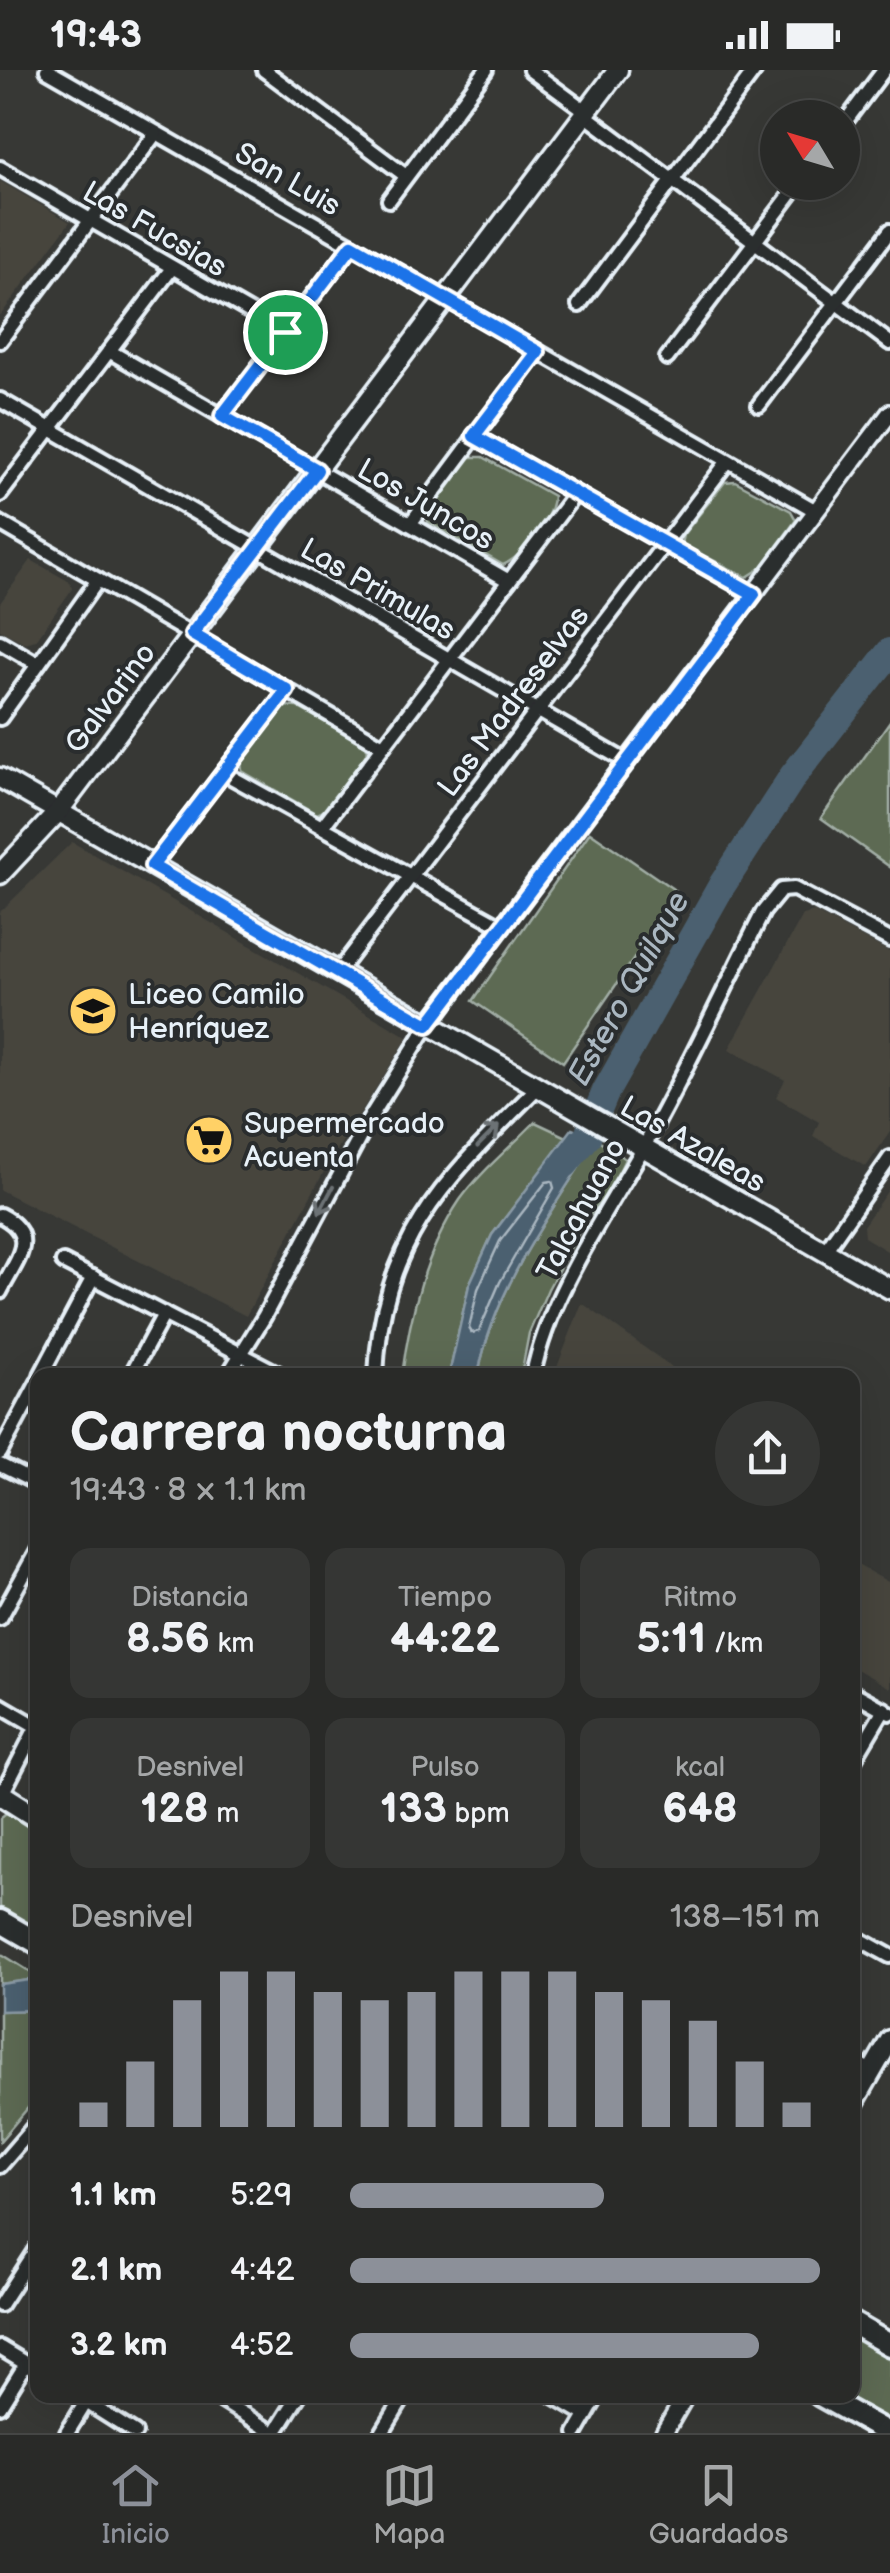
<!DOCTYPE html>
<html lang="es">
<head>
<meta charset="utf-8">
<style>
	body { margin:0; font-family:"Balsamiq Sans",sans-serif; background:#353634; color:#f1f3f6; height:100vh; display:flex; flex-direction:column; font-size:38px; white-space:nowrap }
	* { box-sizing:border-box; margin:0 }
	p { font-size:32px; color:#a5a7a8 }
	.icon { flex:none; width:55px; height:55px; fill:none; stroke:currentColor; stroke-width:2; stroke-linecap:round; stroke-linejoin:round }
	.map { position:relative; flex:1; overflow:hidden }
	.side { position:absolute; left:30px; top:1298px; width:830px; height:1035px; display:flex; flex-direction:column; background:#292a28; border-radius:20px; box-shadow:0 10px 40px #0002,0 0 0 2px #454645 }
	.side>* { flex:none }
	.needle { width:65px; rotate:308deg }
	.fabs { position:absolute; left:760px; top:30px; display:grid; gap:20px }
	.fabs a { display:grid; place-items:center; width:100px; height:100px; border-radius:50%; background:#292a28; box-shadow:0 10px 40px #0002,0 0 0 2px #454645; font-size:50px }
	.pin { position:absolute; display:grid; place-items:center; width:85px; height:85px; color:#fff; margin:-42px; border:5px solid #fff; border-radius:50%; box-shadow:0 2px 10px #0007 }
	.round { display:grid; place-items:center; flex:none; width:105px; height:105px; border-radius:52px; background:#353634 }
	.headline { display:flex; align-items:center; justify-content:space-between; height:170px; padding:0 40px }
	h1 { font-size:55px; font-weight:700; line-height:75px }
	.metrics { display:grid; grid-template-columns:repeat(3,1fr); gap:15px; height:170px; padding:10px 40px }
	.metrics div { display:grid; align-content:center; border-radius:20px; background:#353634; text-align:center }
	.metrics b { font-size:42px; font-weight:700 }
	.metrics small { font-size:28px; font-weight:400 }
	.metrics p { font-size:28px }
	.chart { height:280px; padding:20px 40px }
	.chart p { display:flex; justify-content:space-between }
	.chart svg { width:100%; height:180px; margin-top:10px; stroke:#8c9099; stroke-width:6 }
	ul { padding:0 40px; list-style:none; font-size:32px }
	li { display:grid; grid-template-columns:160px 120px 1fr; align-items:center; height:75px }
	li i { height:25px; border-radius:12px; background:#8c9099 }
	.status { display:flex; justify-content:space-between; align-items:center; height:70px; padding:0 50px; background:#292a28; direction:ltr }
	.status svg { height:28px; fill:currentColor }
	.dock { display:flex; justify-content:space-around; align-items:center; height:140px; border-top:2px solid #454645; background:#292a28; font-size:28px; color:#a5a7a8 }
	.dock a { display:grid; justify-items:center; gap:5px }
	.dock .on { color:#8c9099 }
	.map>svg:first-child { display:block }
	.built { fill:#46453e }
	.green { fill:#5d6b53; stroke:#a2aea6; stroke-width:2.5 }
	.water { fill:#4c606f; stroke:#8a9aa6; stroke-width:2.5 }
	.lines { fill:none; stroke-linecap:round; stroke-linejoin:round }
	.shore { stroke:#aab7c1; stroke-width:2.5 }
	.river { stroke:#4c606f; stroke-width:28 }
	.minor-casing { stroke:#e8f1f8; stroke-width:20 }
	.tertiary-casing { stroke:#e8f1f8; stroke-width:22 }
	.secondary-casing { stroke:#e8f1f8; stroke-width:25 }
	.primary-casing { stroke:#e8f1f8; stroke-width:28 }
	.minor { stroke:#2a2d2e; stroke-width:12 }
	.tertiary { stroke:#2a2d2e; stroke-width:15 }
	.secondary { stroke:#2a2d2e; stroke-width:18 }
	.primary { stroke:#2a2d2e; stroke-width:20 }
	.oneway { stroke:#6c7275 }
	.route-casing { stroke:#fff; stroke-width:20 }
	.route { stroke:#1a73e8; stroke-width:12 }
	.labels { text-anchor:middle; stroke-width:8; stroke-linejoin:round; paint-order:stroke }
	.street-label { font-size:30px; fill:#e8f1f8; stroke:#2a2d2e }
	.poi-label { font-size:30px; fill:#e8f1f8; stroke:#2a2d2e; text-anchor:start }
	.water-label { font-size:32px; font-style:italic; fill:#aab7c1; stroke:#2a2d2e }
</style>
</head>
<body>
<div class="status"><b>19:43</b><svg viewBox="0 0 49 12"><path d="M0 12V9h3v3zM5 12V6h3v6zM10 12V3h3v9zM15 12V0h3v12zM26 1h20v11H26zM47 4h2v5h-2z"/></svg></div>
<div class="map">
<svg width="890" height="2363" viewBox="0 0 890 2363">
	<rect width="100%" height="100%" fill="#373835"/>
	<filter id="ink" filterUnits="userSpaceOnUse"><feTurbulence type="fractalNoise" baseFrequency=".01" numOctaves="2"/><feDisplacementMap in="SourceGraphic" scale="20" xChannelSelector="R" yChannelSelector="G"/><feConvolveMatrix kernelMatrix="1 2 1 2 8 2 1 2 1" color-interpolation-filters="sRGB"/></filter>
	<g filter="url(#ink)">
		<g class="built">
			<path d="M0,111L70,152L0,246Z"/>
			<path d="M31,490L70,512L72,519L36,570L25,573L0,560V533Z"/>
			<path d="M72,772L408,967L327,1096L246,1246L0,1120V842Z"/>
			<path d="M814,842L890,882V1062L866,1097L813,1066L819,1052L776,1027L785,1010L729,979L803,845Z"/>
			<path d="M890,1117V1183L864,1167L863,1156Z"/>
			<path d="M582,1233L683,1305H554Z"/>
			<path d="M852,1492L890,1513V1618L853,1597Z"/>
		</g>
		<g class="green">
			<path d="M470,387H483L553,426C553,447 523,486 503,495L428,452L426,443Z"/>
			<path d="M735,411L791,441L796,450L761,498L747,507L681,474L683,465L725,412Z"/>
			<path d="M284,636L297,637L367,675C368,697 337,736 317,744L242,701L241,692Z"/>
			<path d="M890,651V797L821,748Z"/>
			<path d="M590,762L679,823L563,992L473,931Z"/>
			<path d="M535,1052L567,1067L492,1165L469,1215L449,1305H402C410,1245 425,1182 460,1130C480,1102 511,1077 535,1052Z"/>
			<path d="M597,1069L625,1089L611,1119L585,1151L548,1219L529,1263L521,1305H478C494,1219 551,1142 597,1069Z"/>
			<path d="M6,1743H13L37,1757V1860L0,1837V1748Z"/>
			<path d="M0,1883L37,1906V1909L0,1914Z"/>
			<path d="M38,1940L37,2027L0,2071V1941Z"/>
			<path d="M853,2264L890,2286V2354L837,2325H852Z"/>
		</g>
		<g class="water">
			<path d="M572,1059L597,1069C551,1142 494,1219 478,1305H449L469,1215L492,1165Z"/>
			<path d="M37,1909V1940L0,1941V1914Z"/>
		</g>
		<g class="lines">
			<path class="shore" d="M552,1111L554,1118L500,1212L479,1261L472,1263L469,1258L478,1219L500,1171L546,1112Z"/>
			<path class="river" d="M565,1094L587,1067L606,1021L722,815L793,706L890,582"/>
			<g class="minor-casing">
				<g id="minor">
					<path d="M47,0L816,441"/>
					<path d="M264,0L406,106"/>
					<path d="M530,0L587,42"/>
					<path d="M585,45L890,273"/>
					<path d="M842,56L884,0"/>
					<path d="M0,98L285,262"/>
					<path d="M389,130L486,0"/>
					<path d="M579,235L755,0"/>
					<path d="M0,271L156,63"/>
					<path d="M109,281L509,511"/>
					<path d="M667,288L800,112"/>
					<path d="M0,330L627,692"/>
					<path d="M759,335L890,161"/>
					<path d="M222,345L352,175"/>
					<path d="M474,366L753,524"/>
					<path d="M0,425L172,198"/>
					<path d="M0,453L383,676"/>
					<path d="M410,454L538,282"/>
					<path d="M0,572L38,594"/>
					<path d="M0,648L98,510"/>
					<path d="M224,703L503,857"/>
					<path d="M322,757L575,424"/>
					<path d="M152,796L287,620"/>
					<path d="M337,903L728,391"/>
					<path d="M0,1145C41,1166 16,1190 0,1222"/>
					<path d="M825,1181L890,1088"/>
					<path d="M63,1192L281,1305"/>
					<path d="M41,1305L93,1207"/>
					<path d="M131,1305L164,1244"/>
					<path d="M228,1305L264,1247L370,1048L428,955"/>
					<path d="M376,1305C382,1167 446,1109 537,1018"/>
					<path d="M533,1305C548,1228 603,1148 642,1080C686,1003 723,921 763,842L781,820L794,819L890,870"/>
					<path d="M0,1383L38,1312"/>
					<path d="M0,1395L38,1414"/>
					<path d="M0,1548L38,1479"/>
					<path d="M852,1622L890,1643"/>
					<path d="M0,1635L36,1656"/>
					<path d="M852,1693L884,1639"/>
					<path d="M0,1728L38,1654"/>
					<path d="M852,1865L890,1886"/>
					<path d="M852,1990L872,2002"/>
					<path d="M0,2096L38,2052"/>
					<path d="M0,2235L38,2176"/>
					<path d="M0,2278L38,2301"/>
					<path d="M75,2325L135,2363"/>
					<path d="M213,2325L273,2363"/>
					<path d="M552,2325L586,2345"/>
					<path d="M0,2336L26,2294"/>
					<path d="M67,2363L86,2332"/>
					<path d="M275,2363L299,2325"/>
					<path d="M382,2363L405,2325"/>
					<path d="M576,2363L598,2325"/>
				</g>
			</g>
			<g class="tertiary-casing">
				<g id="tertiary">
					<path d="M428,955L890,343"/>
					<path d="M664,2363L686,2325"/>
				</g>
			</g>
			<g class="secondary-casing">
				<g id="secondary">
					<path d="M0,708L890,1219"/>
					<path d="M0,804L58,742L618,0"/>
					<path d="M852,2036L890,1970"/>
				</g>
			</g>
			<g class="primary-casing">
				<g id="primary">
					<path d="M0,1724L38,1748"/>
					<path d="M0,1851L38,1873"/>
					<path d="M852,2253L890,2275"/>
					<path d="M820,2325L888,2363"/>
				</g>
			</g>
			<use href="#minor" class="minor"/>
			<use href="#tertiary" class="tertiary"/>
			<use href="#secondary" class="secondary"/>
			<use href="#primary" class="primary"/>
		</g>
		<defs><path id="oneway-shaft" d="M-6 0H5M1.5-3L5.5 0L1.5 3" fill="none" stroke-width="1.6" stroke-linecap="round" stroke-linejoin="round" transform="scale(2.5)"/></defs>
		<g class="oneway">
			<use href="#oneway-shaft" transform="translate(488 1066) rotate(-45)"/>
			<use href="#oneway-shaft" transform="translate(326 1130) rotate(118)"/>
		</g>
	</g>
	<g class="lines" filter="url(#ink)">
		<g class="route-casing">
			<path id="route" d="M352,175L538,282L474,366L754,524L428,955L152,796L287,620L192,564L317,400L222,346Z"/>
		</g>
		<use href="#route" class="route"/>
	</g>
	<defs>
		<g id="school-disc" transform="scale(2.5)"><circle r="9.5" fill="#ffd166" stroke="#2a2d2e"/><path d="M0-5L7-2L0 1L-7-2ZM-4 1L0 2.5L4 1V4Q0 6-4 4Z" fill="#111"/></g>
		<g id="supermarket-disc" transform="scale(2.5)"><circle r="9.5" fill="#ffd166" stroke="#2a2d2e"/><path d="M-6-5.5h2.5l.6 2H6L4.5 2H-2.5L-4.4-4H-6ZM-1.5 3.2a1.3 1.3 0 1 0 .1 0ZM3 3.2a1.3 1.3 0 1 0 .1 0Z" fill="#111"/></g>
	</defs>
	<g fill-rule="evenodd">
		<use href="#school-disc" x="93" y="941"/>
		<use href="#supermarket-disc" x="209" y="1070"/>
	</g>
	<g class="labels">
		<g class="street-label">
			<text transform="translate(288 109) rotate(30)" y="10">San Luis</text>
			<text transform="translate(155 159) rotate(30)" y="10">Las Fucsias</text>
			<text transform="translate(426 434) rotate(30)" y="10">Los Juncos</text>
			<text transform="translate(378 519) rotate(30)" y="10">Las Primulas</text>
			<text transform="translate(110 628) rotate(-53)" y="10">Galvarino</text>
			<text transform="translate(513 631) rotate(-53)" y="10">Las Madreselvas</text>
			<text transform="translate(693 1074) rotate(30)" y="10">Las Azaleas</text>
			<text transform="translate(581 1139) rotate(-62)" y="10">Talcahuano</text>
		</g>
		<g class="poi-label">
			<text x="128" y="934">Liceo Camilo<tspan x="128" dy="34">Henríquez</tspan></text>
			<text x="244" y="1063">Supermercado<tspan x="244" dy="34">Acuenta</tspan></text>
		</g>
		<g class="water-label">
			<text transform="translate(628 918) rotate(-61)" y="11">Estero Quilque</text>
		</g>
	</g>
</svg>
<div class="fabs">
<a><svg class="needle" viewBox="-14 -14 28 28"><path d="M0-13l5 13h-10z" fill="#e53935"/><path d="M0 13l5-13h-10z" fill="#a5a7a8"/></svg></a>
</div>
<div class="pin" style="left:285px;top:262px;background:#1e9e55"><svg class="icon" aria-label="arrive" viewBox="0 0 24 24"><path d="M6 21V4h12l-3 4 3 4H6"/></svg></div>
<section class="side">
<div class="headline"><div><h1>Carrera nocturna</h1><p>19:43 · 8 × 1.1 km</p></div><a class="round"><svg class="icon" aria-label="share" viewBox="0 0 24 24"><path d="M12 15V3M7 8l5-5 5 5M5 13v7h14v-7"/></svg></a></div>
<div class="metrics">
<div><p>Distancia</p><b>8.56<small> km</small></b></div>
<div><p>Tiempo</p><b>44:22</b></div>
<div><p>Ritmo</p><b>5:11<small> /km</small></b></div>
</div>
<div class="metrics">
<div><p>Desnivel</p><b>128<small> m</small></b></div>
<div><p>Pulso</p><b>133<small> bpm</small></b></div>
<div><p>kcal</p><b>648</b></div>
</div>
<div class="chart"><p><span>Desnivel</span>138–151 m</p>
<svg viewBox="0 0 160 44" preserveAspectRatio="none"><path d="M5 44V38M15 44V28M25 44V13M35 44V6M45 44V6M55 44V11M65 44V13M75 44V11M85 44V6M95 44V6M105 44V6M115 44V11M125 44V13M135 44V18M145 44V28M155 44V38"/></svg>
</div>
<ul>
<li><b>1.1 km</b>5:29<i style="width:54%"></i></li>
<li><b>2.1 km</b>4:42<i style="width:100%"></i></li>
<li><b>3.2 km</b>4:52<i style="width:87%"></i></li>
</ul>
</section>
</div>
<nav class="dock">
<a class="on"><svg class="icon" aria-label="home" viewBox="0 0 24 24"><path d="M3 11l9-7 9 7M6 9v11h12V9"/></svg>Inicio</a>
<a><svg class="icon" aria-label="map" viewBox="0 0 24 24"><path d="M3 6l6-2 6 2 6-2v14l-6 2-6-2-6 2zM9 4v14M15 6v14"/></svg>Mapa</a>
<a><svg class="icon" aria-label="saved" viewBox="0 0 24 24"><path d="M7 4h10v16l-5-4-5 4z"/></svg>Guardados</a>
</nav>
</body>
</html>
